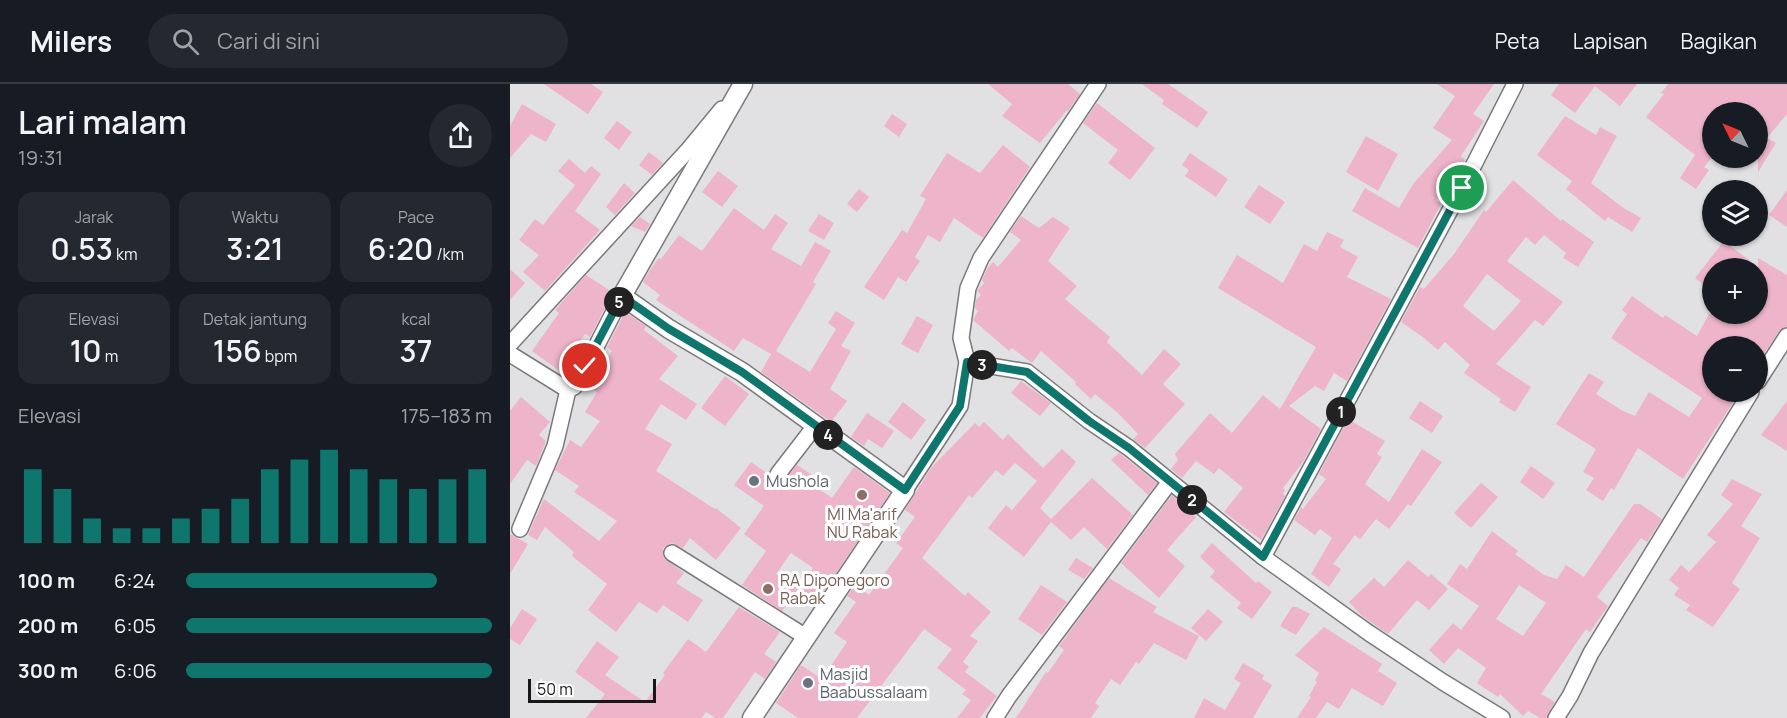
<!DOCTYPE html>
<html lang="id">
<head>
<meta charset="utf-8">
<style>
	body { margin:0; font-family:Manrope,sans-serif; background:#242831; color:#f1f3f6; height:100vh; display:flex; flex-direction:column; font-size:22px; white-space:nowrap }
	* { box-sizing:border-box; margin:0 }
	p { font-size:20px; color:#9ea1a6 }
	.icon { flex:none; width:33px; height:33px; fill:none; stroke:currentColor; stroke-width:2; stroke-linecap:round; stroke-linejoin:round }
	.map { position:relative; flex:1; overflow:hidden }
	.details { display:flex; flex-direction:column; background:#171b24; width:510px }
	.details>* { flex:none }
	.needle { width:39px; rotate:313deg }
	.buttons { position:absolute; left:1192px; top:18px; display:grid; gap:12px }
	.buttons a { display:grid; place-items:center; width:66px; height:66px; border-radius:50%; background:#171b24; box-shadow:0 2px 4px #0004; font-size:30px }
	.scale { position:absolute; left:18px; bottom:15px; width:128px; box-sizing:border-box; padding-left:6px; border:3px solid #171718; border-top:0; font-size:16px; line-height:21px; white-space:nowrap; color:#171718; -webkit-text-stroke:4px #fff; paint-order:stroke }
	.pin { position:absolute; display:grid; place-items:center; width:51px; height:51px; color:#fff; margin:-26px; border:3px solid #fff; border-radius:50%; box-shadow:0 2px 6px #0007 }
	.km { position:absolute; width:30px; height:30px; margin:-15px; border-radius:50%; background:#222; color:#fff; font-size:16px; line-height:30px; text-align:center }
	.round { display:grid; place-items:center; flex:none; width:63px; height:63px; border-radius:32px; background:#242831 }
	.headline { display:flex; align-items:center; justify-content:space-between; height:102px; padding:0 18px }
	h1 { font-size:33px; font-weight:600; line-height:45px }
	.figures { display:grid; grid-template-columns:repeat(3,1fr); gap:9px; height:102px; padding:6px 18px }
	.figures div { display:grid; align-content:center; border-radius:15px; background:#242831; text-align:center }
	.figures b { font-size:30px; font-weight:600 }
	.figures small { font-size:16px; font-weight:400 }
	.figures p { font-size:16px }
	.chart { height:168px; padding:12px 18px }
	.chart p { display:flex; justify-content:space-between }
	.chart svg { width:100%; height:108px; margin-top:6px; stroke:#0f766e; stroke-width:6 }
	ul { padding:0 18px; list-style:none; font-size:20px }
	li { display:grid; grid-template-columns:96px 72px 1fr; align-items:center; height:45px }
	li i { height:15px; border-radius:8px; background:#0f766e }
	header { display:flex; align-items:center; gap:36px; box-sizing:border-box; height:84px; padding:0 30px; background:#171b24; border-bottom:2px solid #363941 }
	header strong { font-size:28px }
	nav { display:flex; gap:33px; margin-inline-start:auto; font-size:21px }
	.search { width:420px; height:54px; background:#242831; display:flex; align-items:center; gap:15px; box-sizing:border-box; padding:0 21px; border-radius:33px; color:#9ea1a6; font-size:22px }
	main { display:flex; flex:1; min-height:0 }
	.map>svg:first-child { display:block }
	.building { fill:#eeb4ca; fill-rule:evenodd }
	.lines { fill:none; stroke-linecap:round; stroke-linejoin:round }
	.minor-casing { stroke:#7a7a7d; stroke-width:18 }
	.tertiary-casing { stroke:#7a7a7d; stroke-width:21 }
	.minor { stroke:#fff; stroke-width:15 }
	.tertiary { stroke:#fff; stroke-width:18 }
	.route-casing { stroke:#fff; stroke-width:12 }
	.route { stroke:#0f766e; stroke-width:8 }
	.worship-dot { fill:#6b7280; stroke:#fff; stroke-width:2 }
	.education-dot { fill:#8d6e63; stroke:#fff; stroke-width:2 }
	.labels { text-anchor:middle; stroke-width:6; stroke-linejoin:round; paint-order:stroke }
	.worship-label { font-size:16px; fill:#5b616d; stroke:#fff; text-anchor:start }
	.education-label { font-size:16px; fill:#785e54; stroke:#fff }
</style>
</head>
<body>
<header>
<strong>Milers</strong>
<div class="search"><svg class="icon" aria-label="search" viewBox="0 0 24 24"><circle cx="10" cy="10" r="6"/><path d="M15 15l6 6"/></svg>Cari di sini</div>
<nav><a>Peta</a><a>Lapisan</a><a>Bagikan</a></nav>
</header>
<main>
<section class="details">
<div class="headline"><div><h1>Lari malam</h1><p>19:31</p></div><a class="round"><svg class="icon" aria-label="share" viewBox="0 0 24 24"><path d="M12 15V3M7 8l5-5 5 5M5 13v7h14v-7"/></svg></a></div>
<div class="figures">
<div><p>Jarak</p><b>0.53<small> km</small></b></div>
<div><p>Waktu</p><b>3:21</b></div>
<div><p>Pace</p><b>6:20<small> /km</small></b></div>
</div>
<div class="figures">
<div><p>Elevasi</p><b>10<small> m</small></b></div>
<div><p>Detak jantung</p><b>156<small> bpm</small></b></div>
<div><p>kcal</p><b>37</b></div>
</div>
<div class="chart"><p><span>Elevasi</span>175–183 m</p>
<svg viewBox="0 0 160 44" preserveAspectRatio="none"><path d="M5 44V14M15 44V22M25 44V34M35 44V38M45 44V38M55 44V34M65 44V30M75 44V26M85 44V14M95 44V10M105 44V6M115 44V14M125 44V18M135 44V22M145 44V18M155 44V14"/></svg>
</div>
<ul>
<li><b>100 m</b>6:24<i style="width:82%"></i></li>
<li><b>200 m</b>6:05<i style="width:100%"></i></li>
<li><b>300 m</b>6:06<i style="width:100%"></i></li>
</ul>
</section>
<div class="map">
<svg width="1277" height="634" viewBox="0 0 1277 634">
	<rect width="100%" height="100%" fill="#e1e1e4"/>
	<g class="building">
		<path d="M34,0H81L93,8L78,30Z"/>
		<path d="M478,0H558L570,10L558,27L557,26L530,59L492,32L502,20Z"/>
		<path d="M632,0H658L698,28L687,44L652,20L654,16Z"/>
		<path d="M927,0H984L963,30L974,37L951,72L955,76L947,91L926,116L931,120L908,164L842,127L855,104L889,124L903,100L942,56L923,44L945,12Z"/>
		<path d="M1049,0H1127L1110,22L1085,2L1065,29L1041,11Z"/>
		<path d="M1158,0H1277V30L1257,54L1266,59L1248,88V28H1203V72L1194,83L1199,86L1186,105L1170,94L1185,71L1136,33L1154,10L1151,9Z"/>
		<path d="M587,19L645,64L620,96L598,79L608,66L573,39Z"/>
		<path d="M12,20L46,40L36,58L21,50L0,74V42Z"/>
		<path d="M382,30L397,40L389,53L374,42Z"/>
		<path d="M1055,32L1086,51L1090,43L1107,52L1081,99L1112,123L1131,134L1122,148L1098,133L1095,137L1056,105L1062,97L1027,71Z"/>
		<path d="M107,37L122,48L109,66L94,54Z"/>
		<path d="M856,52L888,70L868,107L836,88Z"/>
		<path d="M493,61L520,83L473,154L444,134L430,158L418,151L405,173L410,177L396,198L388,193L374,216L354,203L392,146L397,149L416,115L410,112L437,69L470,89Z"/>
		<path d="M139,68L153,79L142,91L129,81Z"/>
		<path d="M680,69L718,95L706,113L675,92L679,86L672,81Z"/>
		<path d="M59,75L75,89L81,82L91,90L65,127L90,146L35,207L13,188L29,171L9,156L25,135L33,141L65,101L48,87Z"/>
		<path d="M208,87L228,102L212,123L192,108Z"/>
		<path d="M1003,96L1051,137L1052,135L1084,158L1068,183L1053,174L1056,169L1034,151L1025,161L1016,153L997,177L1053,218L1033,242L1025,236L986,280L1021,303L1005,328L989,318L991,315L954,289L960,281L935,258L928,266L914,254L891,238L910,203L914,205L944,170L974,126L976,128ZM977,190L1011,217L984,247L953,222Z"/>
		<path d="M114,99L125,109L105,131L96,123Z"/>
		<path d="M749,101L775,118L760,140L734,123Z"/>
		<path d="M349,105L359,113L347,128L337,120Z"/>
		<path d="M1277,106V143L1259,131Z"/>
		<path d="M224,124L254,146L265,130L278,139L261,165L291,182L305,158L321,167L303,198L306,200L266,267L300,288L326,245L318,239L326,227L345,239L331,262L341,267L320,305L337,317L321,338L251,288L261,270L233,254L224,267L146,216L150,211L133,198L140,186L149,174L151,175L169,151L192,167Z"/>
		<path d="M309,130L324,139L314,156L298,147Z"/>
		<path d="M511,132L529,144L543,133L560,144L538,177L567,202L555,215L600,253L597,258L632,291L654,265L671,280L653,300L675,320L635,364L623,355L628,350L608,329L585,310L581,315L565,300L566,298L531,267L522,279L502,264L499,267L463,236L468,227L465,224L466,216L471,211L467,207L474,199L472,196L477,185L483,178L488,183L511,156L500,148Z"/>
		<path d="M130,133L140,140L135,148L121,142Z"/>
		<path d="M817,148L834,156L830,163L848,173L837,193L881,215L837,297L824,289L814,307L805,302L779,322L811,345L793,378L773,404L775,406L773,410L775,412L751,456L714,428L733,404L709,384L704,390L686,377L672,394L661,385L668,376L665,370L700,329L722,349L753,311L770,325L806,263L708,204L727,171L773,199L794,160L807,167Z"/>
		<path d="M1214,157L1248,183V174L1277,191V242L1269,247L1248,279V262H1203V308H1230L1173,395L1128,364L1104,406L1101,404L1093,417L1076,406L1084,394L1073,388L1086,365L1046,340L1079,289L1094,298L1086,310L1113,327L1125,332L1139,308L1179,333L1192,314L1101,254L1117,230L1112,226L1122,212L1153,234L1155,231L1187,252L1199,230H1248V184H1203V208L1185,194Z"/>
		<path d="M0,185L15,199L0,216Z"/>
		<path d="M76,191L102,208L101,212L80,253L75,250L48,286L22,267L49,229L45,226Z"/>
		<path d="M115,228L136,242L134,246L168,272L149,295L187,320L176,336L151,320L135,345L162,360L146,387L205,425L206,424L231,444L206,476L180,454L173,464L162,459L153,464L154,474L174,489L166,499L193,516L178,538L153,521L147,529L129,518L106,548L78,526L97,500L62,472L64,468L35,443L27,456L18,451L34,415L89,457L107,437L64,408L69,402L45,386L60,356L71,363L90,337L75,328L87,308L80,304L102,267L97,263Z"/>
		<path d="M407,232L423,241L408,269L391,260Z"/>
		<path d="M215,292L239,310L215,342L191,324Z"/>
		<path d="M511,297L541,319L530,332L501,309Z"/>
		<path d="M11,313L40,338L29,351L36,357L26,382L17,376L0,400V327Z"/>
		<path d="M910,317L933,332L922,349L899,334Z"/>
		<path d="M1277,317V367L1251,351Z"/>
		<path d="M393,318L416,336L401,356L378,338Z"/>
		<path d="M357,329L384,347L372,364L358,355L354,362L341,353Z"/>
		<path d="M838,335L875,357L867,370L872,373L855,400L879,418L912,365L932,378L901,422L898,420L879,445L866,435L850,455L845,451L823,480L831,485L819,503L801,490L822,454L810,445L805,451L784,436L791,423L793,425L816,395L809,390Z"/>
		<path d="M474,338L493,356L498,350L533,384L552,365L566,378L530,424L541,435L582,394L623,431L597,465L574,443L561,456L541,438L514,473L478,444L496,421L502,426L527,397L505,379L493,392L486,386L462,414L459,411L412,474L455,512L458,508L481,528L460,552L468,557L453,578L459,583L455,588L487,612L470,634H447L461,616L452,610L456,606L427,584L442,565L414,545L347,634H288L266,619L268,616L291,581L312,595L337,558L324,549L346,518L337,512L345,501L359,511L393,464L386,459L405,433L395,426L421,384L465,339L469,343Z"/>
		<path d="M609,369L647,399L638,411L601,376Z"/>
		<path d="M241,378L258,390L262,397L267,400L275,396L287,381L302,391L297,397L322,414L344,383L380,409L304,522L286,511L303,484L281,469L266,490L288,505L272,527L232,501L256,467L234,450L254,422L224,401Z"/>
		<path d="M1021,382L1045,399L1033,415L1010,398Z"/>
		<path d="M1222,395L1252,410L1231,442L1250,454L1222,499L1230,505L1203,543L1176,526L1180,521L1164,511L1169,504L1159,496L1171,481L1179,488L1206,458L1197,451L1223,420L1211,411Z"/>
		<path d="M971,399L988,413L961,444L944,429Z"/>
		<path d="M662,411L686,433L657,466L675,482L649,514L611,479Z"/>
		<path d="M1124,420H1130L1152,435L1137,458L1131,454L1087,513L1098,522L1080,548L1076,545L1031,610L1045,618L1036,634H1030L1018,627L1013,632L990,610L988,613L967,599L976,584L948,564L934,580L919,566L943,539L951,546L969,522L937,500L950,480L957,485L982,447L1008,467L1005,470L1034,491L1047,495L1056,481L1074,493ZM1009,501L1036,519L1013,552L986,535Z"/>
		<path d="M0,450L18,460L0,490Z"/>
		<path d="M702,459L746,499L748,497L762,508L742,535L727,524L731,519L700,493L705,487L690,473Z"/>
		<path d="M566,474L583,484L574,495L558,486Z"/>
		<path d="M898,476L918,493L921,490L938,505L919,526L907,516L878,550L852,532L839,518L864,494L874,503Z"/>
		<path d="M599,494L647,523L643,528L689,552L676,576L644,559L629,580L626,578L610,601L601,595L585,619L589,622L581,634H506L536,588L538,589L554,566L549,562Z"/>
		<path d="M531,501L557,518L532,551L508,535Z"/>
		<path d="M229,523L270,548L254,570L266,578L255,595L245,588L213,634H205L196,628L192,634H76L95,610L65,588L87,557L109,573L95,591L135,618L155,591L153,589L178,555L196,568Z"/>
		<path d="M782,523H787L800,530L786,551L770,542Z"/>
		<path d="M12,525L27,535L10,561L0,555V544Z"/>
		<path d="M698,525L713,538L696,557L681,544Z"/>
		<path d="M814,543L872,580L868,587L887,599L873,622L842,604L829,625L817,618L806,634H787L801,613L799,612L807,598L805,596L809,589L785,571Z"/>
		<path d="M733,579L754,591L752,595L762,601L743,634H684L694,614L715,626L731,599L724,595Z"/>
	</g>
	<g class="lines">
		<g class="minor-casing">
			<g id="minor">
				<path d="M0,260L179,65L212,25"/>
				<path d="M0,270L58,306L64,303L70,294L112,212"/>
				<path d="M457,278L517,288L579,337L619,364L753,473L859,549L933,598L992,634"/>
				<path d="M1248,297L1277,252"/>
				<path d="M268,390L305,342"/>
				<path d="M395,406L450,322L457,278L451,254L458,204L471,174L588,0"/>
				<path d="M10,445L45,362L58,306"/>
				<path d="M162,469L296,553"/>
				<path d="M753,473L952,104L1005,0"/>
				<path d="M485,634L499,612L659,399"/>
				<path d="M1046,634L1060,612L1081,569L1241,308"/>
			</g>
		</g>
		<g class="tertiary-casing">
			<path id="tertiary" d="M233,0L112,212L159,245L232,288L395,406L242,634"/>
		</g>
		<use href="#minor" class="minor"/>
		<use href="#tertiary" class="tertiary"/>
	</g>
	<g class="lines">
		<g class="route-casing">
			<path id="route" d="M75,282L112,212L159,245L232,288L395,406L450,322L457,278L517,288L579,337L619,364L753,473L952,104"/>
		</g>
		<use href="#route" class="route"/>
	</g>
	<g class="worship-dot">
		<circle cx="244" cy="397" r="6"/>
		<circle cx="298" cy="599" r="6"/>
	</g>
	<g class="education-dot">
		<circle cx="352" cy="411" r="6"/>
		<circle cx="258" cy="505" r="6"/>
	</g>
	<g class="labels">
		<g class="worship-label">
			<text x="256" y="403">Mushola</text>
			<text x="310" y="596">Masjid<tspan x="310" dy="18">Baabussalaam</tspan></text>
		</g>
		<g class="education-label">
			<text x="352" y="436">MI Ma'arif<tspan x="352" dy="18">NU Rabak</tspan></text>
			<text x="270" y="502" text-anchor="start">RA Diponegoro<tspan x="270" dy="18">Rabak</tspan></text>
		</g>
	</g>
</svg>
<div class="buttons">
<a><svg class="needle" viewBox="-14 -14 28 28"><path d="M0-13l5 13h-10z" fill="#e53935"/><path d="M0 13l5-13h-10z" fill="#9ea1a6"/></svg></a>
<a><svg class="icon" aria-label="layers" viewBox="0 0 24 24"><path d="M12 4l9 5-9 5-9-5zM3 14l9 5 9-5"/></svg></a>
<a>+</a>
<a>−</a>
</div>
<div class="scale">50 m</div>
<div class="pin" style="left:952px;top:104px;background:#1e9e55"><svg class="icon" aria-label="arrive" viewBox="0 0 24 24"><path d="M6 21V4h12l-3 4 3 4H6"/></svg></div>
<div class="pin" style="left:75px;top:282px;background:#d93025"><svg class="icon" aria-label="check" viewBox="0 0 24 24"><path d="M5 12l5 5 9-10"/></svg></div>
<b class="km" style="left:831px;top:328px">1</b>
<b class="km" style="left:682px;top:416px">2</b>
<b class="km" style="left:472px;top:281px">3</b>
<b class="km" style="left:318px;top:351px">4</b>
<b class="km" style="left:109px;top:218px">5</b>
</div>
</main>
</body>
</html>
